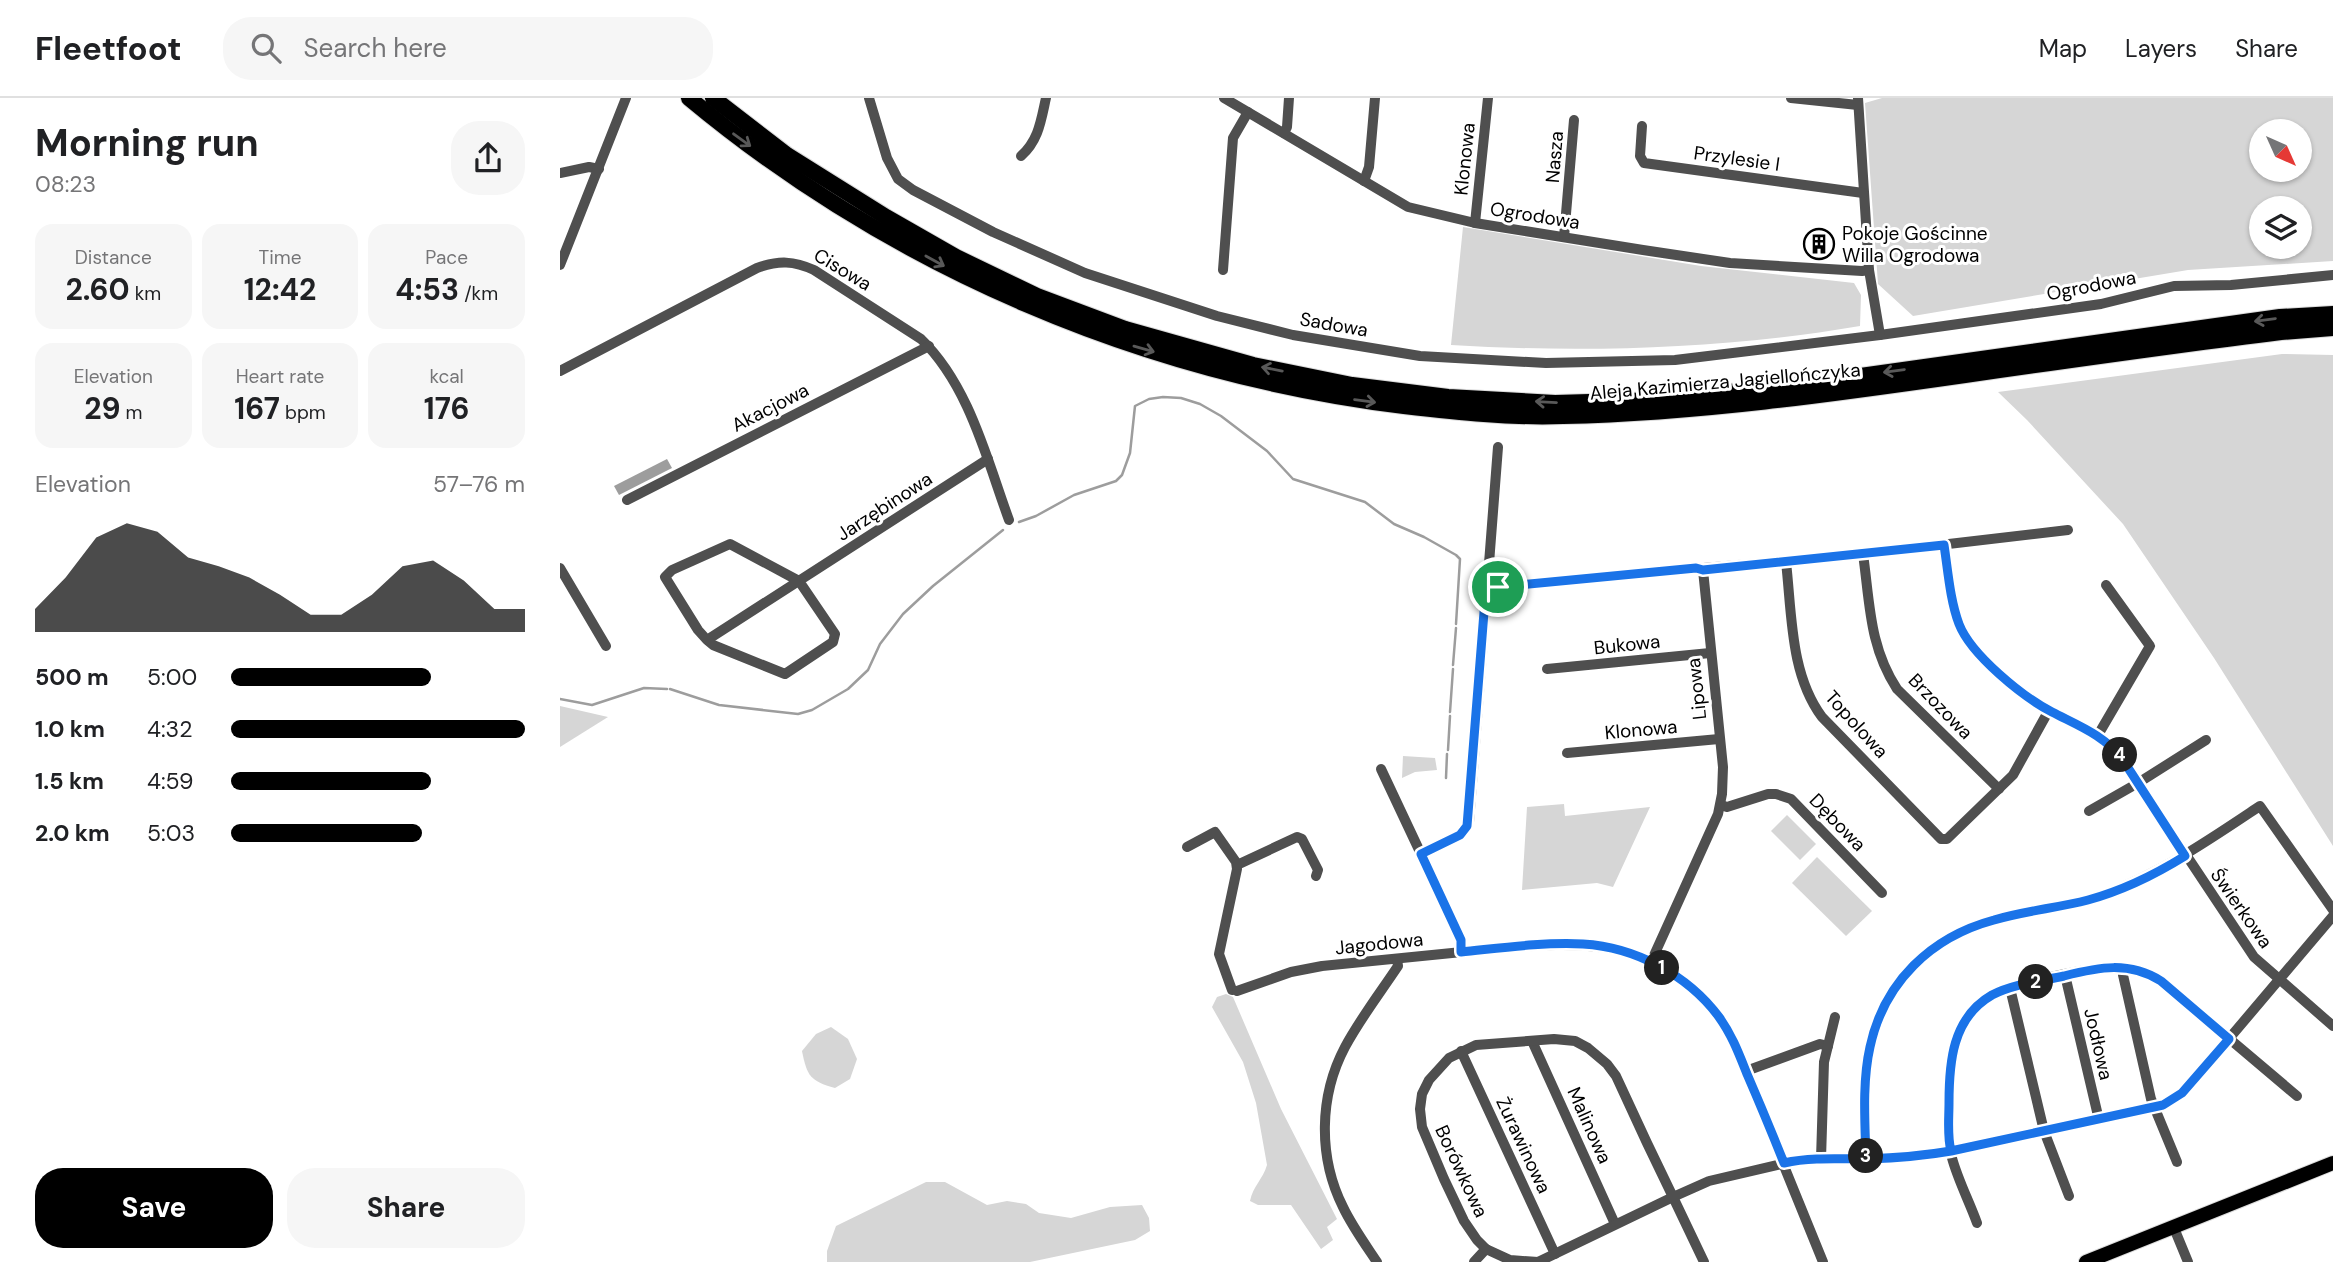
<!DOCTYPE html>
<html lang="en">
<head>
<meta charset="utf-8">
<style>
	body { margin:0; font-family:"DM Sans",sans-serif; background:#f6f6f6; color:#202124; height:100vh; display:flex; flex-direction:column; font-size:26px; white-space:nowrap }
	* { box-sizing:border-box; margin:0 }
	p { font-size:23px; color:#757577 }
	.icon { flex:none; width:38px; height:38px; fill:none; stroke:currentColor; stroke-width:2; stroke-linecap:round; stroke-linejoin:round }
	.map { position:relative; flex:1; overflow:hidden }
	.panel { display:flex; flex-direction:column; background:#fff; width:560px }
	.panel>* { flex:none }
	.needle { width:46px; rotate:135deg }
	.buttons { position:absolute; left:1689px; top:21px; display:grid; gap:14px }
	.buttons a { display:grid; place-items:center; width:63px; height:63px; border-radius:50%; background:#fff; box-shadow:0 2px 5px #0004; font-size:35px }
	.pin { position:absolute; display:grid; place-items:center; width:60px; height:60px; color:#fff; margin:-30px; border:4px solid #fff; border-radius:50%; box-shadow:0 2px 7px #0007 }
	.km { position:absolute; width:35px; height:35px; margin:-18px; border-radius:50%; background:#222; color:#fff; font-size:19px; line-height:35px; text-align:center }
	.round { display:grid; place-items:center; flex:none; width:74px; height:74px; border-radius:28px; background:#f6f6f6 }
	.summary { display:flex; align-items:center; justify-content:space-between; height:119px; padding:0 35px }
	h1 { font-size:38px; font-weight:700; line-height:52px }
	.metrics { display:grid; grid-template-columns:repeat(3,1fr); gap:10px; height:119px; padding:7px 35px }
	.metrics div { display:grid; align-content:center; border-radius:18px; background:#f6f6f6; text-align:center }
	.metrics b { font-size:30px; font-weight:700 }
	.metrics small { font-size:19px; font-weight:400 }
	.metrics p { font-size:19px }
	.chart { height:196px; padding:14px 35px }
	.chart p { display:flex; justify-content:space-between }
	.chart svg { width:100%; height:126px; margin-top:7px; fill:#000; opacity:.7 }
	.primary-button { display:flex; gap:14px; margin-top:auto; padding:14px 35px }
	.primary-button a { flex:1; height:80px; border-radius:28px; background:#000; color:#fff; font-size:28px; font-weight:700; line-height:80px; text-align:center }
	.primary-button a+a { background:#f6f6f6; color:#202124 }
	ul { padding:0 35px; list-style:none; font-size:23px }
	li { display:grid; grid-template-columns:112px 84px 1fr; align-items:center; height:52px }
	li i { height:18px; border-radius:9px; background:#000 }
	header { display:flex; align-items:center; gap:42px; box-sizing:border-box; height:98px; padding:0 35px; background:#fff; border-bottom:2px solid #e0e0e0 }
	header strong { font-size:33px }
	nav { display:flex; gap:38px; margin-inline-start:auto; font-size:24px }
	.search { width:490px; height:63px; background:#f6f6f6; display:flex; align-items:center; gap:18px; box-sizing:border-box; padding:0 24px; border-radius:28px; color:#757577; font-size:26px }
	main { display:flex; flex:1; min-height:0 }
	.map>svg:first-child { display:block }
	.green { fill:#d6d6d6; fill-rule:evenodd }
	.water { fill:#9d9d9d }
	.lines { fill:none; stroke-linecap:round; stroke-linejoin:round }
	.stream { stroke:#9d9d9d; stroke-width:2.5 }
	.major-casing { stroke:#dbdbdb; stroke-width:16 }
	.highway-casing { stroke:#dbdbdb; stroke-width:18 }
	.minor { stroke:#4f4f4f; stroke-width:10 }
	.major { stroke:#000; stroke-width:14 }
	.highway { stroke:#000; stroke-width:16 }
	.oneway { stroke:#595959 }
	.route-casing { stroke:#fff; stroke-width:14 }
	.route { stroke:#1a73e8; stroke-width:9 }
	.labels { text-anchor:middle; stroke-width:6; stroke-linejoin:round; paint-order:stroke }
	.street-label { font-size:19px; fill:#000; stroke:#fff }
	.poi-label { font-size:19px; fill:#000; stroke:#fff; text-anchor:start }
</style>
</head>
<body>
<header>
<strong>Fleetfoot</strong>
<div class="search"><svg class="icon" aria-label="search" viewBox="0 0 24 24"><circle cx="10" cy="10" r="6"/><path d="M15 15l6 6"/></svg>Search here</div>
<nav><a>Map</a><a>Layers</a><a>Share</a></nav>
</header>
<main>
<section class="panel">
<div class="summary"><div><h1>Morning run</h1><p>08:23</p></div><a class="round"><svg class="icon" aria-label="share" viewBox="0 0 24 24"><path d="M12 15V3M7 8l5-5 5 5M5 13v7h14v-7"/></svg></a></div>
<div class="metrics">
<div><p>Distance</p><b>2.60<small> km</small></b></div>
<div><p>Time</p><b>12:42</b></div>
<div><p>Pace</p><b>4:53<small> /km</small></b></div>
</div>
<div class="metrics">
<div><p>Elevation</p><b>29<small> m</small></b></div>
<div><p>Heart rate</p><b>167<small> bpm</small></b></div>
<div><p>kcal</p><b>176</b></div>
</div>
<div class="chart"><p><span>Elevation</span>57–76 m</p>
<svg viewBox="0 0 160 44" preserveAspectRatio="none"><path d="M0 44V36L10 25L20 11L30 6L40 9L50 18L60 21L70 25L80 31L90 38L100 38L110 31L120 21L130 19L140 26L150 36L160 36V44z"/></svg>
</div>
<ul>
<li><b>500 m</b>5:00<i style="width:68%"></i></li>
<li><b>1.0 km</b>4:32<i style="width:100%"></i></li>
<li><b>1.5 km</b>4:59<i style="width:68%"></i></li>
<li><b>2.0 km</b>5:03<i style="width:65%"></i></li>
</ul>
<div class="primary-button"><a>Save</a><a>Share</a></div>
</section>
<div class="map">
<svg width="1773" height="1164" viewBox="0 0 1773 1164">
	<rect width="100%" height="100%" fill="#fff"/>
	<g class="green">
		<path d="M1322,0H1773V163L1628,172L1353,218L1318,186L1305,5ZM1701,33H1740V72H1701ZM1701,110H1740V149H1701Z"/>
		<path d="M903,129L1141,168L1294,185L1301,197L1300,228C1166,251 1026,255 891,247Z"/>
		<path d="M1722,256L1773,257V748L1654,560L1563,426L1467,322L1438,294Z"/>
		<path d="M0,608L48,619L0,649Z"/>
		<path d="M843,658L875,660L877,672L855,674L842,680Z"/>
		<path d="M1004,706L1005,718L1090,709L1053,789L1037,785L962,792L967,709Z"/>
		<path d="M1227,717L1256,746L1240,762L1211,733Z"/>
		<path d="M1257,759L1312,813L1286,838L1232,785Z"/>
		<path d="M666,896L673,899L721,1011L777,1121L767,1129L773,1142L761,1151L731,1107H698L690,1103C693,1088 703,1081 707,1067L696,1005L683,964L652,909L657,899Z"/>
		<path d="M271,929L288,941L297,961L290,981L275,990C250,983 247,978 242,953L256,936Z"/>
		<path d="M366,1084H385L427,1107L447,1103L466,1106L479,1115L511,1120L550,1109L582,1107L589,1120L590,1133L575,1142L470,1164H267V1153L276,1128Z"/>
	</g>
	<path class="water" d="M107,361L112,370L59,397L54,388Z"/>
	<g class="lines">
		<g class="stream">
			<path d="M459,424L476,418L514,397L556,383L562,377L570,355L575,308L589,301L603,299L621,300L640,306L661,318L707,353L733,381L805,404L834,426L864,439L896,457L900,461L896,526"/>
			<path d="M893,567L896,530"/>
			<path d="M110,591L159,607L238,616L252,612L288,591L308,572L320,546L343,516L373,488L443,432"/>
			<path d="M0,601L32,607L84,590L107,591"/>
			<path d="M890,614L893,571"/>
			<path d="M888,652L890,618"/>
			<path d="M886,680L887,656"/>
		</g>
		<g class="major-casing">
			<path id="major" d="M1526,1164L1773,1065"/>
		</g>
		<g class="highway-casing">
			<g id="highway">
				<path d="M129,0C332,169 582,276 844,308C897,314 951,320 1003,318C1138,315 1272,296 1405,277C1510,262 1615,247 1721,234L1773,230"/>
				<path d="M153,0L227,57L326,119L396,159L477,198L565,231L693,267L792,287L888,299L995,305L1098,302L1272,282L1720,219L1773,216"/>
			</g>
		</g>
		<g class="minor">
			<path d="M309,0L327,60L338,81L353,92L433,134L525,175L657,218L733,237L860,258L986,265L1115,262L1320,237L1541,206L1614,188L1671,187L1773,177"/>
			<path d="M664,0L848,109L915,125L1083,152L1170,165L1302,173L1309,172L1298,0"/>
			<path d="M1231,0L1298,7"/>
			<path d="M1082,28L1080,58L1084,65L1303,95"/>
			<path d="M724,35L727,29L729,0"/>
			<path d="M461,58C479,42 481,22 486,0"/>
			<path d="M0,75L29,69L39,71"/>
			<path d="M804,83L809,69L815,0"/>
			<path d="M915,125L928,0"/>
			<path d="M1004,139L1014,22"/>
			<path d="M0,167L66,0"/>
			<path d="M663,172L673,40L688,14"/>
			<path d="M1309,172L1320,237"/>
			<path d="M0,273L197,170C219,162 234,163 254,172L361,241C409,287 427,362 449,422"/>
			<path d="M67,402L369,248"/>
			<path d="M1384,447C1388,473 1390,502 1399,526C1411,558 1463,599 1492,614C1519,628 1544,637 1563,662L1694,859L1773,928"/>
			<path d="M1303,456C1310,505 1309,548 1337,591L1439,691"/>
			<path d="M1226,464C1232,516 1230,576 1262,619L1381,741H1387L1453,677L1489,612"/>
			<path d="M0,470L46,548"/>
			<path d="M926,489L1303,456L1508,432"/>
			<path d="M147,542L153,547L225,576L273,544L275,536L239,483L170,446L112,472L105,479L138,532L147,542L428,361"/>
			<path d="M987,571L1150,555"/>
			<path d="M1538,637L1590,548L1546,487"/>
			<path d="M1007,655L1159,641"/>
			<path d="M821,671L885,807L901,842V854"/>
			<path d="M1161,707L1167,709L1208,696H1216L1231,701L1322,795"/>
			<path d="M1529,713L1578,685L1646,642"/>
			<path d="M627,749L655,734L676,764L677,771L659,856L672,892"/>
			<path d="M861,756L900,737L909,724L938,349"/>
			<path d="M677,767L737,739L742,741L758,772L756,778"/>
			<path d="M1091,864L1158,716L1162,696L1163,669L1143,472"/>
			<path d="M1564,869L1563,877L1591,1001L1617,1064"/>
			<path d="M1505,877L1539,1022"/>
			<path d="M1450,890L1484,1033L1509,1098"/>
			<path d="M677,893L731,874L762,868C812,863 862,858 912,853C1021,843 1106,832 1172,940L1263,1164"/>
			<path d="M972,943L1055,1126"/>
			<path d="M901,953L995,1156"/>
			<path d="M1186,973L1260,946L1268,948"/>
			<path d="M1261,1061L1264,964L1275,919"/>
			<path d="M1306,1061C1305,1025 1302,984 1310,949C1324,884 1371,840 1433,822C1469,811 1507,811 1542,797C1600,776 1649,742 1700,708L1773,812"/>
			<path d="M1417,1125C1409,1103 1398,1082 1392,1060C1388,1046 1389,1031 1389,1017C1388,973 1389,922 1432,897C1454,885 1520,872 1547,869L1558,868L1577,872L1601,883L1737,998"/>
			<path d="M1614,1130L1628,1164"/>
			<path d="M817,1164C805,1146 792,1128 783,1109C758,1059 759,998 785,949C800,921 820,895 838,868L837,861"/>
			<path d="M914,1164L926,1151"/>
			<path d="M1144,1164L1113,1099L1087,1045L1056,978L1047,966L1028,950L1015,943L994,941L916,947L889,960L869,982L862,996L860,1011L862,1029L884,1081L904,1123L917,1142L926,1151L950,1162L978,1164L1113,1099L1149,1083L1239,1062L1340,1060L1373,1056L1603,1007L1628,989L1773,818"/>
		</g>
		<use href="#major" class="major"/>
		<use href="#highway" class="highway"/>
	</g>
	<defs><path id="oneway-shaft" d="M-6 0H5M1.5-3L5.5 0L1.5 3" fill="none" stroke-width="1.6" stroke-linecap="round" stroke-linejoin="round" transform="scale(1.75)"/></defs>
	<g class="oneway">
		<use href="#oneway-shaft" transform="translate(182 42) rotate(36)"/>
		<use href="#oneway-shaft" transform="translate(375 163) rotate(29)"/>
		<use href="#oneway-shaft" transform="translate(1705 222) rotate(172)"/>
		<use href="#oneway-shaft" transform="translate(584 251) rotate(16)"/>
		<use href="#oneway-shaft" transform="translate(712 271) rotate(-169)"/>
		<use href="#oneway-shaft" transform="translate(1334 273) rotate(172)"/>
		<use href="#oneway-shaft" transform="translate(805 303) rotate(7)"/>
		<use href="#oneway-shaft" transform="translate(986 304) rotate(-177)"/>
	</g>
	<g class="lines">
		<g class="route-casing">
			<path id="route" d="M938,489H926L907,728L900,737L861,756L901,842V854C941,850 982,844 1023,846C1075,849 1128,877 1159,919C1172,937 1179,956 1187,976C1200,1006 1212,1035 1224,1065C1251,1059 1279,1061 1307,1061C1336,1060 1363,1058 1391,1053C1387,1038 1389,1021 1389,1005C1389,965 1392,920 1432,897C1453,886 1481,883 1504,878C1539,869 1569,863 1601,883L1669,941L1622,995L1603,1007L1391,1053C1362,1058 1335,1060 1306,1061C1305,1025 1302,984 1310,949C1324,884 1371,839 1434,822C1464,813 1497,810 1528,802C1561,793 1596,776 1625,758L1563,662C1544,637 1519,628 1492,614C1463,599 1411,557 1399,526C1390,502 1388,473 1384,447L1143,472L1136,470L938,489"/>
		</g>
		<use href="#route" class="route"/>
	</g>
	<defs>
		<g id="building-ring" transform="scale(1.575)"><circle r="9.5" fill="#fff" stroke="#000" stroke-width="1.5"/><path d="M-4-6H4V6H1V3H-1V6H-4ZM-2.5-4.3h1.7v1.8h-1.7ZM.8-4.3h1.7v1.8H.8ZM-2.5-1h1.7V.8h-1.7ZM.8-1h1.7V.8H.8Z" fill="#000"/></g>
	</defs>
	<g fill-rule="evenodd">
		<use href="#building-ring" x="1259" y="146"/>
	</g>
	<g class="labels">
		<g class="street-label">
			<text transform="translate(994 59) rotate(-85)" y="7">Nasza</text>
			<text transform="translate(1177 60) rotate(8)" y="7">Przylesie I</text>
			<text transform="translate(904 61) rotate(-84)" y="7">Klonowa</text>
			<text transform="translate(975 117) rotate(9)" y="7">Ogrodowa</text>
			<text transform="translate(283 171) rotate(31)" y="7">Cisowa</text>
			<text transform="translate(1531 187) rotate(-11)" y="7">Ogrodowa</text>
			<text transform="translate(774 226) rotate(10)" y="7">Sadowa</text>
			<text transform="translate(1165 283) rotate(-5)" y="7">Aleja Kazimierza Jagiellończyka</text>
			<text transform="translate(210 309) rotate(-27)" y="7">Akacjowa</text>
			<text transform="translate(324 408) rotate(-33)" y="7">Jarzębinowa</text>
			<text transform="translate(1067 546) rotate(-6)" y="7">Bukowa</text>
			<text transform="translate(1136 591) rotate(-96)" y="7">Lipowa</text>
			<text transform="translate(1381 608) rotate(46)" y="7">Brzozowa</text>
			<text transform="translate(1297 626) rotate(48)" y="7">Topolowa</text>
			<text transform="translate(1081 631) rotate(-5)" y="7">Klonowa</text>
			<text transform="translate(1278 724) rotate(46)" y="7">Dębowa</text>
			<text transform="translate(1682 810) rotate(55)" y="7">Świerkowa</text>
			<text transform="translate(819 845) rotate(-6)" y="7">Jagodowa</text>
			<text transform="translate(1539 946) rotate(77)" y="7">Jodłowa</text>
			<text transform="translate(1030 1027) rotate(66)" y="7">Malinowa</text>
			<text transform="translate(964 1047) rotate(65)" y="7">Żurawinowa</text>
			<text transform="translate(902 1073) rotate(65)" y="7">Borówkowa</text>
		</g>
		<g class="poi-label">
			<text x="1282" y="142">Pokoje Gościnne<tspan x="1282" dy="22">Willa Ogrodowa</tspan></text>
		</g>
	</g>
</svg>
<div class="buttons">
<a><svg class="needle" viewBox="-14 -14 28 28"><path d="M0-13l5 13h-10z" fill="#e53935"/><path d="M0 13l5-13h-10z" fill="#757577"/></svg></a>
<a><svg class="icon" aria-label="layers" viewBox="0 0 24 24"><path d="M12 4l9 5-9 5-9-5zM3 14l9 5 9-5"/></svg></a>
</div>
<div class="pin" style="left:938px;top:489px;background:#1e9e55"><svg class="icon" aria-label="arrive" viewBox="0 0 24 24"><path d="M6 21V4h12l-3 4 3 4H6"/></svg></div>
<b class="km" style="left:1102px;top:870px">1</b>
<b class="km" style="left:1476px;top:884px">2</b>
<b class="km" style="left:1306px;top:1058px">3</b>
<b class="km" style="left:1560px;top:657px">4</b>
</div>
</main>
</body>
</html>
